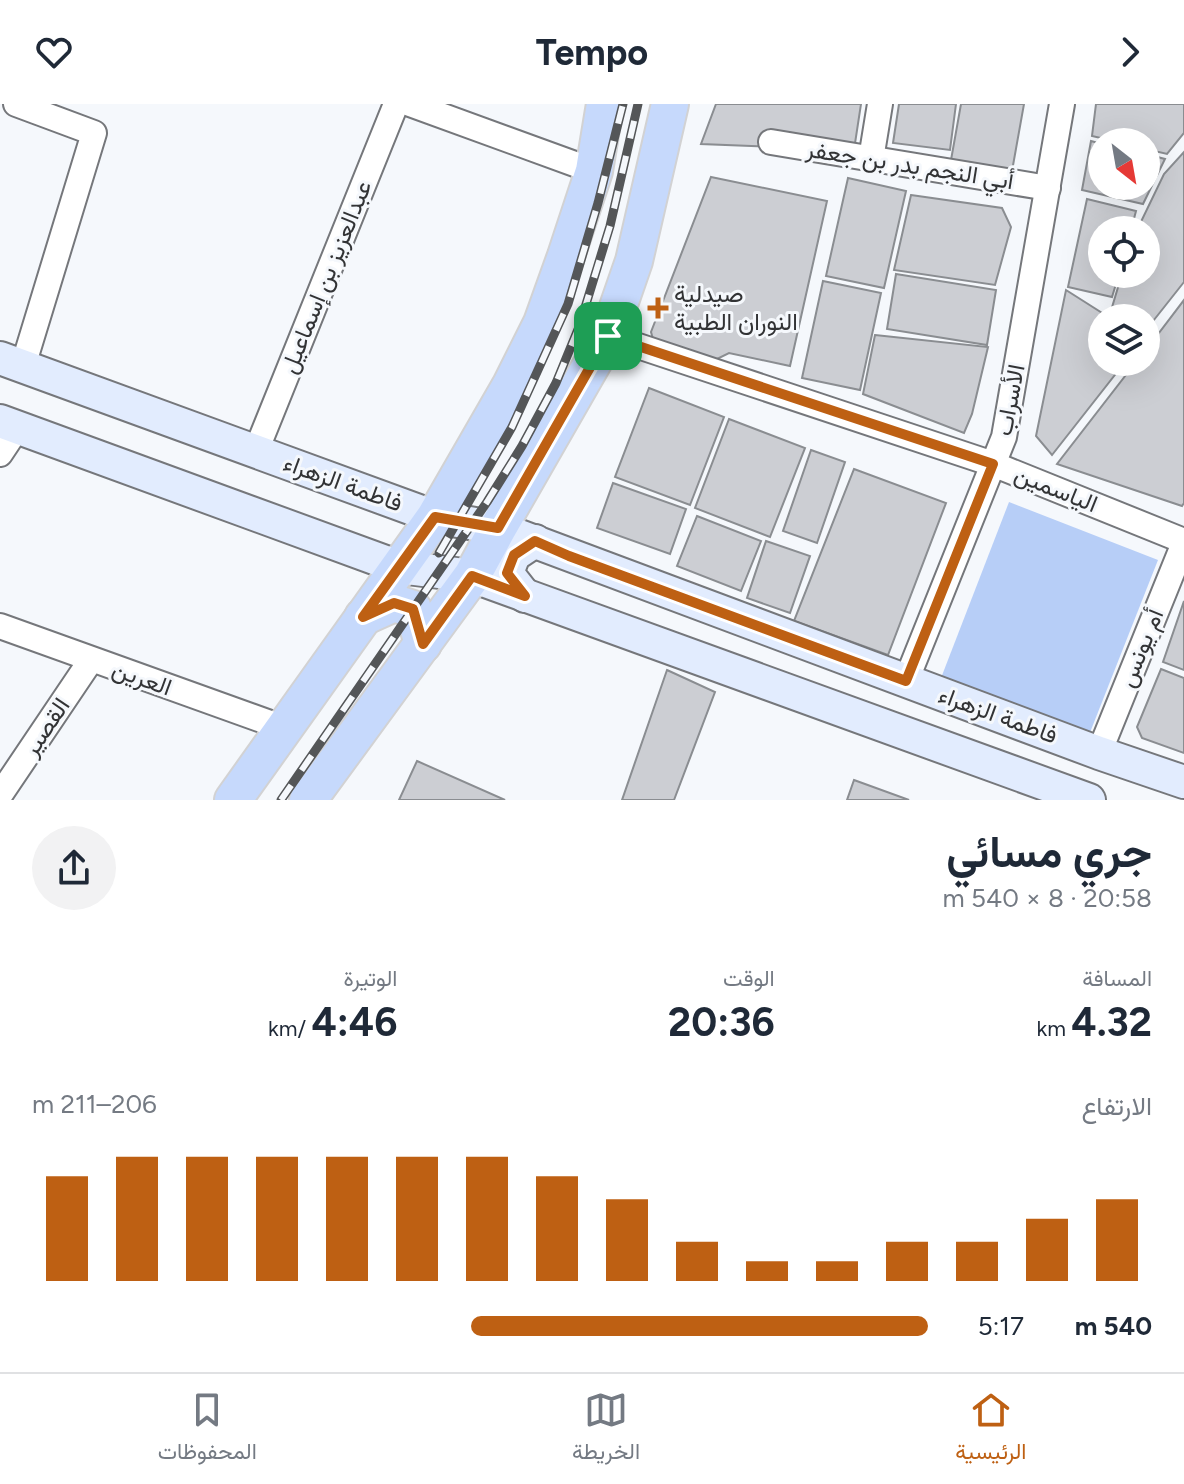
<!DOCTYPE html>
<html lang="ar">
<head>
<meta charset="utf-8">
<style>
	body { margin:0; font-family:Figtree,Vazirmatn,sans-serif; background:#f2f2f3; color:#1f2937; direction:rtl; height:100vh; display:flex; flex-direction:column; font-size:30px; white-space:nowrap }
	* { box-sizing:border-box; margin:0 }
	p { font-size:26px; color:#747a83 }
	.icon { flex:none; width:44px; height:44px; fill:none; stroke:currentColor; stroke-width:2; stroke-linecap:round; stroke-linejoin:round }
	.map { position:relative; height:696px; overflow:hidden; direction:ltr }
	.panel { display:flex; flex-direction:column; background:#fff; flex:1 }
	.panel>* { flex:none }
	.needle { width:52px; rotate:149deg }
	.buttons { position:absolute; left:1088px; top:24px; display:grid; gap:16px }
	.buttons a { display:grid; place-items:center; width:72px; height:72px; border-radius:50%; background:#fff; box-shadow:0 8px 32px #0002; font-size:40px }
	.pin { position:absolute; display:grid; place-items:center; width:68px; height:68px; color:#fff; margin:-34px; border-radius:16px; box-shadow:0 4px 12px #0006 }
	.round { display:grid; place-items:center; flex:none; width:84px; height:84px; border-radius:42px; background:#f2f2f3 }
	.summary { display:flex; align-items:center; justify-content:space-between; height:136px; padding:0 32px }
	h1 { font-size:44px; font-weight:700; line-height:60px }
	.metrics { display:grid; grid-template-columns:repeat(3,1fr); gap:12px; height:136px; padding:8px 32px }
	.metrics div { display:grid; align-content:center }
	.metrics b { font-size:40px; font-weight:700 }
	.metrics small { font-size:22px; font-weight:400 }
	.metrics p { font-size:22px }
	.chart { height:224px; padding:16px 32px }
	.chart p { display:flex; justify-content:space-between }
	.chart svg { width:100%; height:144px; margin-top:8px; stroke:#be6013; stroke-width:6 }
	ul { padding:0 32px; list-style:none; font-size:26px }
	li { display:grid; grid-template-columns:128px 96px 1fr; align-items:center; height:60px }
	li i { height:20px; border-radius:10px; background:#be6013 }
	header { display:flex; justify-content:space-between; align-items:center; height:104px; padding:0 32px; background:#fff; font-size:36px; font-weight:700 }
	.menu { display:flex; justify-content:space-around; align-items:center; height:112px; border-top:2px solid #e0e1e3; background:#fff; font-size:22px; color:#747a83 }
	.menu a { display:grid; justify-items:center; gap:4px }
	.menu .on { color:#be6013 }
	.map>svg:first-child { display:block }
	.green { fill:#b7cef7 }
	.building { fill:#ccced3; stroke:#8a8d91; stroke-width:2 }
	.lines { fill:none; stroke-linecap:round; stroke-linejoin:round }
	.minor-casing { stroke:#75777b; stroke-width:28 }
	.secondary-casing { stroke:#75777b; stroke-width:36 }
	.primary-casing { stroke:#d2d2d3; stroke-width:40 }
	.minor { stroke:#fff; stroke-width:24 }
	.secondary { stroke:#e2ecfe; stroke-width:32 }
	.primary { stroke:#c6d9fc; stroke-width:36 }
	.rail-casing { stroke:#545658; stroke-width:9 }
	.rail { stroke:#f5f8fc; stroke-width:6; stroke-dasharray:18; stroke-linecap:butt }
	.route-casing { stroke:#fff; stroke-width:16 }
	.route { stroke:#be6013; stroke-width:10 }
	.poi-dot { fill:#be6013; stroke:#f5f8fc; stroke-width:3 }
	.labels { text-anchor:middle; stroke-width:6; stroke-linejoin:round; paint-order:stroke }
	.street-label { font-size:24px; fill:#323335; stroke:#f5f8fc }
	.poi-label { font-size:24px; fill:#323335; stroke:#f5f8fc; text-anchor:start }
</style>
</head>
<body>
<header><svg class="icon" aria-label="forward" viewBox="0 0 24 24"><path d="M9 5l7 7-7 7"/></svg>Tempo<svg class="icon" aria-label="heart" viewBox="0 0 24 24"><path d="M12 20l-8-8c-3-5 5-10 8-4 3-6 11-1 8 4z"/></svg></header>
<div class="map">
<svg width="1184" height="696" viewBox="0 0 1184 696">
	<rect width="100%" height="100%" fill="#f5f8fc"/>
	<path class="green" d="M1009,398L1158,456L1089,631L941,574Z"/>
	<g class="building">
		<path d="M716,0H861L854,46L701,40Z"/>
		<path d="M899,0H956L950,46L893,39Z"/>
		<path d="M961,0H1024L1012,67L951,56Z"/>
		<path d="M1096,0H1184V29L1167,50L1146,45V38H1118L1092,32Z"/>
		<path d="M1091,37L1102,40V82H1146V50L1165,55L1143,100L1082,86Z"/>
		<path d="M1184,48V178L1146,226V214H1119L1110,210L1122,170H1146V126H1137L1164,70Z"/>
		<path d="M711,73L827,97L790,262L729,249L713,257L655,242L651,228Z"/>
		<path d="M848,74L906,87L884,184L826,172Z"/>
		<path d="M911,91L1002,104L1011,123L995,181L894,166Z"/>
		<path d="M1087,95L1136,107L1131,126H1102V170H1119L1112,193L1068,183Z"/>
		<path d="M896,170L996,186L987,241L887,225Z"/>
		<path d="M823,177L881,189L860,286L802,274Z"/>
		<path d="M1066,186L1110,214H1102V258H1125L1052,351L1036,332Z"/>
		<path d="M1184,196V399L1182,402L1057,360L1136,258H1146V246Z"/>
		<path d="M875,231L988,243L972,310L964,329L863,290Z"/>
		<path d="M649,284L724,313L690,401L615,373Z"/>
		<path d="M729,315L805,344L770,433L695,404Z"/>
		<path d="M811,346L845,358L817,439L783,427Z"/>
		<path d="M854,365L946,399L888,551L794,517Z"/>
		<path d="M613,379L686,405L670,450L597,424Z"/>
		<path d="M697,412L761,437L741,487L677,462Z"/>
		<path d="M766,437L810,452L790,509L747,494Z"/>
		<path d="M1184,497V566L1163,558Z"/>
		<path d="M1161,565L1184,574V649L1142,634L1137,623Z"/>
		<path d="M667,566L715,588L674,696H622Z"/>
		<path d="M417,657L505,696H399Z"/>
		<path d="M854,676L909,696H847Z"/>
	</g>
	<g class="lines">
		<g class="minor-casing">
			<g id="minor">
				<path d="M16,0L94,29L23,262"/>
				<path d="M410,0L594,67"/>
				<path d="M771,38L1048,84"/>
				<path d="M871,55L880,0"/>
				<path d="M608,232L993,360L1184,437"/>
				<path d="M256,347L396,0"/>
				<path d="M0,350L18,323"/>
				<path d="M0,522L284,624"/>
				<path d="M906,577L1004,333L1062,0"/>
				<path d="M1099,649L1184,439"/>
				<path d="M0,691L91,556"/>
			</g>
		</g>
		<g class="secondary-casing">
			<g id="secondary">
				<path d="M0,254L435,413L498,424L1099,649L1184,678"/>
				<path d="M0,317L399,463L472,472L1089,696"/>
				<path d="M525,492L507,469L514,451L535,437"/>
			</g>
		</g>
		<g class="primary-casing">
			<g id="primary">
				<path d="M363,513L394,499L413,505L423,540"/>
				<path d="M233,696L435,413L511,281L542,219L566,152L594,67L605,0"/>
				<path d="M308,696L472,472L498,424L608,232L634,157L670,0"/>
			</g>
		</g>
		<use href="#minor" class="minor"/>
		<use href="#secondary" class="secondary"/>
		<use href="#primary" class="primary"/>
		<g class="rail-casing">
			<g id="rail">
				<path d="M439,449L512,323L568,200L598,99L623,0"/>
				<path d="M281,696L487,398L522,342L556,279L579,223L610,122L638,0"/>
			</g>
		</g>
		<use href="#rail" class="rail"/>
	</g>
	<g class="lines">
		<g class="route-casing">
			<path id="route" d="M608,232L993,360L906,577L569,452L535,437L514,451L507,469L525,492L472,472L423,540L413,505L394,499L363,513L435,413L498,424Z"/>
		</g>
		<use href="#route" class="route"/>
	</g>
	<path class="poi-dot" d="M654 192h8v8h8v8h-8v8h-8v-8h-8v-8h8z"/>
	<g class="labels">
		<g class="street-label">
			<text transform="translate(910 61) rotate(9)" y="8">أبي النجم بدر بن جعفر</text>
			<text transform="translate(326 173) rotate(-68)" y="8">عبدالعزيز بن إسماعيل</text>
			<text transform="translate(1010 296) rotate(-79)" y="8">الأسراب</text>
			<text transform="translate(343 379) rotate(20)" y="8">فاطمة الزهراء</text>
			<text transform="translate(1056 385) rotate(22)" y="8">الياسمين</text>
			<text transform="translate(1141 544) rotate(-68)" y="8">أم يونس</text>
			<text transform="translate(142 574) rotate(20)" y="8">العرين</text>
			<text transform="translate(998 611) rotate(20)" y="8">فاطمة الزهراء</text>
			<text transform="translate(46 623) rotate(-56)" y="8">القصير</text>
		</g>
		<g class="poi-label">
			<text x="674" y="198">صيدلية<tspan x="674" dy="28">النوران الطبية</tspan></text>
		</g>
	</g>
</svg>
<div class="buttons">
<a><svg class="needle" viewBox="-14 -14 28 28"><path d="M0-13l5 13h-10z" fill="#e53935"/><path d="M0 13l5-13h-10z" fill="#747a83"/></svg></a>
<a><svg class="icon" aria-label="locate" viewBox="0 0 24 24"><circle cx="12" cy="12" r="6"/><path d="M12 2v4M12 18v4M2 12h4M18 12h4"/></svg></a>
<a><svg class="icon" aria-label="layers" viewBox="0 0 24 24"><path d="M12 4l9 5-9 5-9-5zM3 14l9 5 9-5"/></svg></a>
</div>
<div class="pin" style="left:608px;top:232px;background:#1e9e55"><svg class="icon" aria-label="arrive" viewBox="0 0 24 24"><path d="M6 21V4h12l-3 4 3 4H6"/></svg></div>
</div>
<section class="panel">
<div class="summary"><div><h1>جري مسائي</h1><p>20:58 · 8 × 540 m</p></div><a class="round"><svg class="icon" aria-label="share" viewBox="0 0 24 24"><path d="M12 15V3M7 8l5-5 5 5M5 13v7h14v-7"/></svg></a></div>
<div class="metrics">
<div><p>المسافة</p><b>4.32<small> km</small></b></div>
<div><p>الوقت</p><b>20:36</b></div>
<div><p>الوتيرة</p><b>4:46<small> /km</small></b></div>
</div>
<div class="chart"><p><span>الارتفاع</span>206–211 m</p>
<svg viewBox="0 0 160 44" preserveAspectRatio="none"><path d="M5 44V12M15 44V6M25 44V6M35 44V6M45 44V6M55 44V6M65 44V6M75 44V12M85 44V19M95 44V32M105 44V38M115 44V38M125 44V32M135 44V32M145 44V25M155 44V19"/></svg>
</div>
<ul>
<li><b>540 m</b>5:17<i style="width:51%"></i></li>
</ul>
</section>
<nav class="menu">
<a class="on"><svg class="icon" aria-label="home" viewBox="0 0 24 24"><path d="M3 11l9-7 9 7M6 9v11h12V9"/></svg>الرئيسية</a>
<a><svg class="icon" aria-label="map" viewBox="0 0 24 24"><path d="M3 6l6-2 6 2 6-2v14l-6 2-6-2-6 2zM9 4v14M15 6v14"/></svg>الخريطة</a>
<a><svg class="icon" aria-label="saved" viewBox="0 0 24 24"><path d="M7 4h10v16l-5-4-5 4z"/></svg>المحفوظات</a>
</nav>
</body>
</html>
